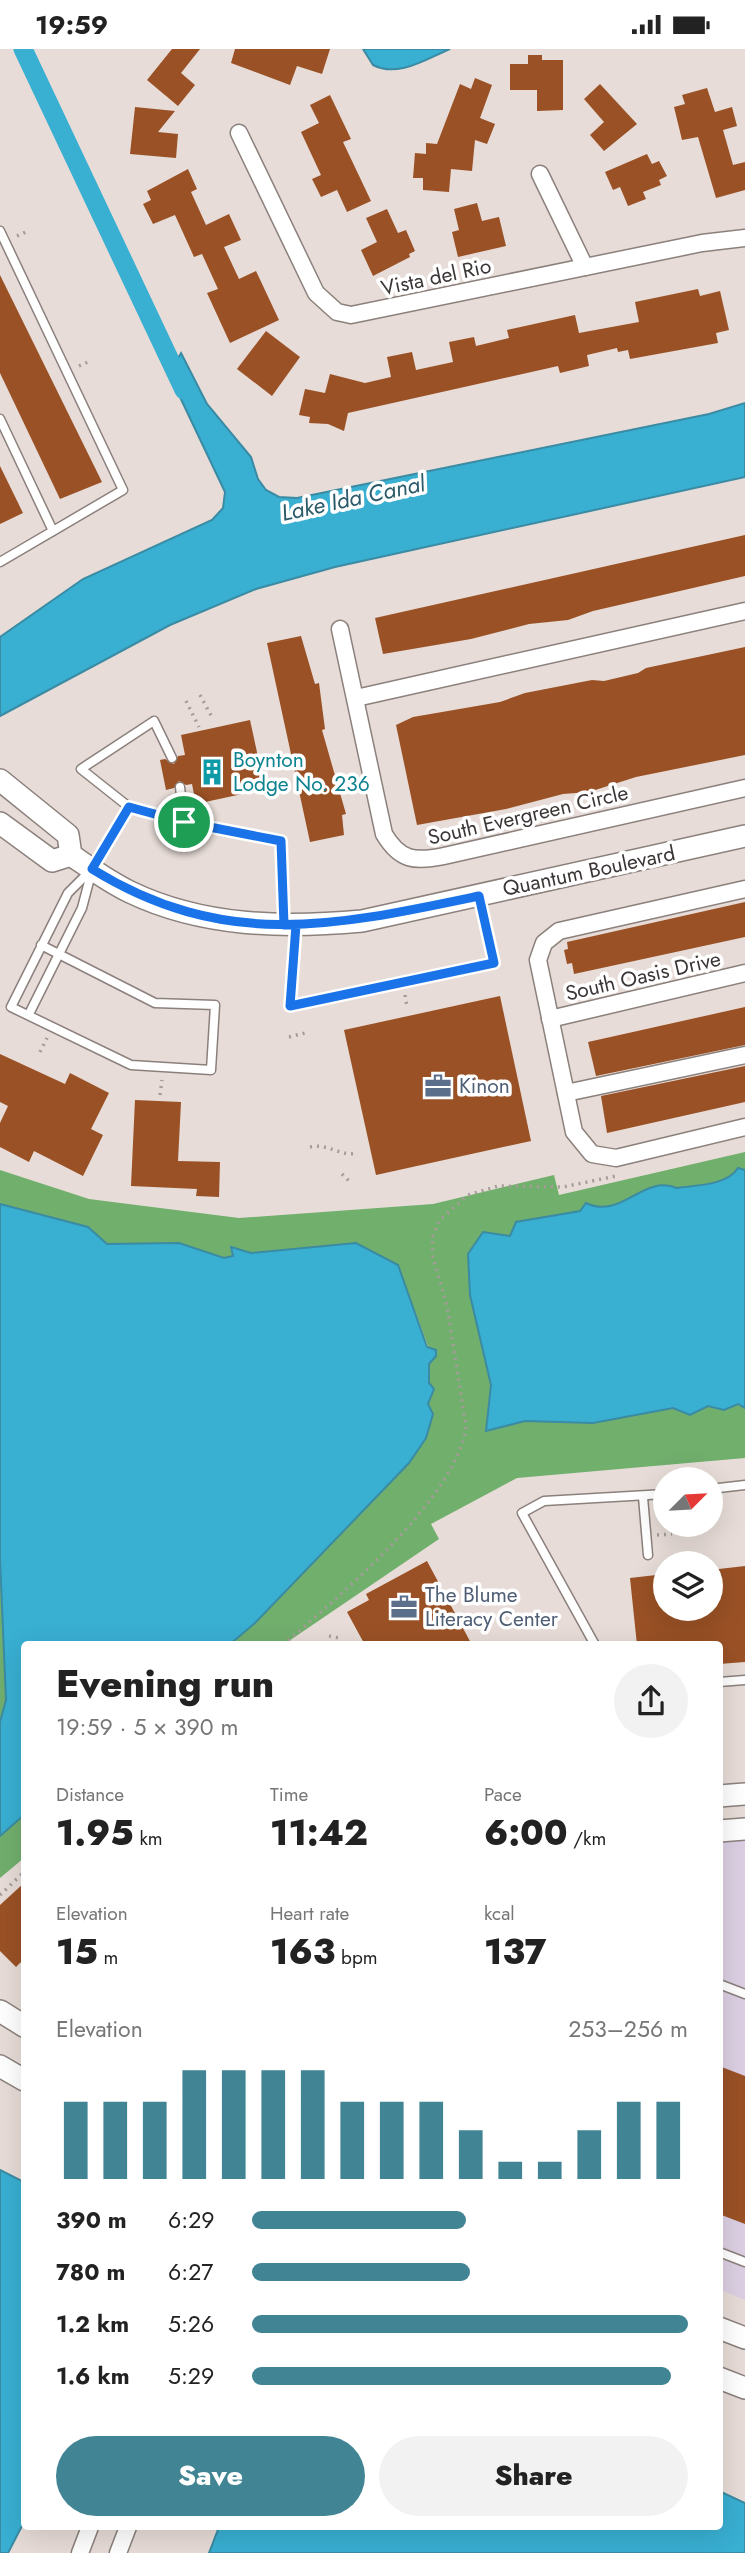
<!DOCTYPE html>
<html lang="en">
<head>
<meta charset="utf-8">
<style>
	body { margin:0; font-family:Jost,sans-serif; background:#f2f2f2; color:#222; height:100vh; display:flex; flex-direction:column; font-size:26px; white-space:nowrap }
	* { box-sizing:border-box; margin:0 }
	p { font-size:23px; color:#767676 }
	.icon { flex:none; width:38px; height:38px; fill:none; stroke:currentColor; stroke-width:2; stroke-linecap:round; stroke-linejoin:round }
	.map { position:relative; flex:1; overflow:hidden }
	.side { position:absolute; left:21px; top:1592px; width:702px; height:889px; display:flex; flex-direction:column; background:#fff; border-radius:7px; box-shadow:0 7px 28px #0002 }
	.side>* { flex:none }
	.needle { width:46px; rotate:66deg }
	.controls { position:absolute; left:653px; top:1418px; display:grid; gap:14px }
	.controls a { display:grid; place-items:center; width:70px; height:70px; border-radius:50%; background:#fff; box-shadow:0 7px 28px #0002; font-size:35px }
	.pin { position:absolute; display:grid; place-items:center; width:60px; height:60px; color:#fff; margin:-30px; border:4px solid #fff; border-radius:50%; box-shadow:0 2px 7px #0007 }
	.round { display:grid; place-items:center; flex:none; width:74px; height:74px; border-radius:37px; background:#f2f2f2 }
	.headline { display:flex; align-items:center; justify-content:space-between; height:119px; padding:0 35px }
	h1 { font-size:38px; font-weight:800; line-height:52px }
	.stats { display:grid; grid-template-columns:repeat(3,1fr); gap:10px; height:119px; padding:7px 35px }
	.stats div { display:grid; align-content:center }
	.stats b { font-size:35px; font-weight:800 }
	.stats small { font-size:19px; font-weight:400 }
	.stats p { font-size:19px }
	.chart { height:196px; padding:14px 35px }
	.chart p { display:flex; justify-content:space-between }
	.chart svg { width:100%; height:126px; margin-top:7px; stroke:#418494; stroke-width:6 }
	.button { display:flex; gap:14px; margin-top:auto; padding:14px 35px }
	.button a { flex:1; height:80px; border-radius:42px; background:#418494; color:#fff; font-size:28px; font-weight:800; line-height:80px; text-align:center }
	.button a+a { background:#f2f2f2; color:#222 }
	ul { padding:0 35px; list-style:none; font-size:23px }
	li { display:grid; grid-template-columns:112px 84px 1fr; align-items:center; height:52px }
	li i { height:18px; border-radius:9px; background:#418494 }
	.status { display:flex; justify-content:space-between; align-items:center; height:49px; padding:0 35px; background:#fff; direction:ltr }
	.status svg { height:19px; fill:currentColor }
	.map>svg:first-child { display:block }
	.industrial { fill:#dccfe3 }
	.forest { fill:#71af6d }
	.water { fill:#39afd2; stroke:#3a8ba3; stroke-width:2 }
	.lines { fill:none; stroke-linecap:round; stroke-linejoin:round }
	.canal { stroke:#39afd2; stroke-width:19 }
	.building { fill:#9a5125 }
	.lane-casing { stroke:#8b807c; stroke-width:11 }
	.street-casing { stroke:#8b807c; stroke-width:19 }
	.secondary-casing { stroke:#8b807c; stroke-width:24 }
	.path { stroke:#a59c99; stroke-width:3.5; stroke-dasharray:2 5; stroke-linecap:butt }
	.lane { stroke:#fff; stroke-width:8 }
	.street { stroke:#fff; stroke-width:16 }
	.secondary { stroke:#fff; stroke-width:21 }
	.route-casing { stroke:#fff; stroke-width:14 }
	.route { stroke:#1a73e8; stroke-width:9 }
	.labels { text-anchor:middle; stroke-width:7; stroke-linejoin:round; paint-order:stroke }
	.street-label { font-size:21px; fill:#3b3635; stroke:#fff }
	.culture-label { font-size:21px; fill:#0d838f; stroke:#fff; text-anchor:start }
	.service-label { font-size:21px; fill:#4e5e75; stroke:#fff; text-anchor:start }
	.water-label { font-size:23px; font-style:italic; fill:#2b5b6a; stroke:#fff }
</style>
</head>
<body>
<div class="status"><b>19:59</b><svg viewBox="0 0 49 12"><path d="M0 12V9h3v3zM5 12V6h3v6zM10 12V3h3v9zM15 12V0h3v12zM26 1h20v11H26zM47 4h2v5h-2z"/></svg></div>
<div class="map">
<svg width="745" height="2504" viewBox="0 0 745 2504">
	<rect width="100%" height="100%" fill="#e7dcd7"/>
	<path class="industrial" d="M745,1790V2251L719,2240V1792Z"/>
	<g class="forest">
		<path d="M745,1103V1121L738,1119C727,1137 695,1136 677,1139C653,1130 643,1146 623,1153C591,1166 551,1167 516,1173L510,1187L483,1183L470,1246L491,1336L487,1382L525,1372L593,1374L673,1359L690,1366L708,1357L724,1361L738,1355L745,1359V1409L517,1429L431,1475L439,1490L283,1596H229L255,1574L429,1360V1315L432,1308L398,1217L356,1194L251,1204L232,1198L233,1207L224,1209L179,1194L107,1195L88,1178L0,1155V1121L89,1150L239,1169L433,1155L554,1126L559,1146Z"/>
		<path d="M0,1510L6,1651L0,1673Z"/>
		<path d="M24,1766V1809L0,1829V1787Z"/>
	</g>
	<g class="water">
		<path d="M363,0H450C426,10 398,29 373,16Z"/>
		<path d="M181,304L207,355L251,408L258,430L266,441L279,448L297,449L709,365L745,354V428L335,518L256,540L170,576L0,667V588L83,530L212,471L223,459L225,443L169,325Z"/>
		<path d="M738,1119L745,1121V1359L738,1355L724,1361L708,1357L690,1366L673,1359L593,1374L525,1372L486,1382L491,1336L470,1246L468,1205L483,1183L510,1187L516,1173L580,1162L586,1154C621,1171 643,1125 677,1139C695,1136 727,1137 738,1119Z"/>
		<path d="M0,1155L88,1178L107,1195L179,1194L224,1209L233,1207L231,1198L251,1204L356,1194L398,1216L427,1298L436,1301V1307L429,1315V1334L434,1340L428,1355L433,1365L426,1389L409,1414L255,1574L229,1596H24V1766L0,1787V1673L6,1651L0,1510Z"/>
		<path d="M0,2121L24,2133V2473L8,2504H0Z"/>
		<path d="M719,2442L745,2454V2504H209L219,2478H719Z"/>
	</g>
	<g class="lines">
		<path class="canal" d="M23,0L184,341"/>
	</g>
	<g class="building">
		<path d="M172,0H200L181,24L195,36L178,57L147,31Z"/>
		<path d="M235,0H330L322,25L297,17L290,36L231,14Z"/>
		<path d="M528,6H542V11H563V61L537,62V41H510V15H528Z"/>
		<path d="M475,29L492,36L480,69L495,75L487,95L475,91L472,122L451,120L449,143L423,141V129H413L415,104L426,105V94L437,95L460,35L471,40Z"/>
		<path d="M600,35L637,75L604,102L590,86L604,73L584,50Z"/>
		<path d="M707,39L715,63L732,58L737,77L723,81L733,116L745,113V141L716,149L698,88L682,91L674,58L685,55L682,46Z"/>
		<path d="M330,46L351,90L343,93L371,152L347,163L337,141L321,148L312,130L321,126L301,83L319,74L310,56Z"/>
		<path d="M135,58L175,62L158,83L178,85L176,109L130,105Z"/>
		<path d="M647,105L652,115L659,112L667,127L659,131L661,136L643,143L646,150L628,157L620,138L613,141L605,123Z"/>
		<path d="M188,120L197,140L191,143L206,176L229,165L241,191L224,198L239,230L256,222L279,271L230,294L207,244L218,240L202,205L194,208L175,166L153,175L143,155L151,151L147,142Z"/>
		<path d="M477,154L482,172L499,168L506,197L458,208L452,183L459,181L454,160Z"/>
		<path d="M387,160L398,184L406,181L415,202L409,205L410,208L373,227L361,201L377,193L366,169Z"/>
		<path d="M0,226L102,433L60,450L0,324Z"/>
		<path d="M698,240L700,247L720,242L729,281L716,284L718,294L630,310L628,301L618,303L617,299L587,306L589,317L560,324L558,317L348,364L344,382L328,375L309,374L310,368L299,366L305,340L325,344L330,325L365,334L391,328L387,308L412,303L416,321L453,313L449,293L474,288L476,297L509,289L507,281L575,266L579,284L639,273L635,253Z"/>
		<path d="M266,282L300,308L272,347L237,320Z"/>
		<path d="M0,417L23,464L0,475Z"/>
		<path d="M745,486V527L593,562L568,571L529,575L471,590L383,605L375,569Z"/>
		<path d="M301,587L315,635L319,634L325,680L322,681L346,765L342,766L344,786L310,793L267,594Z"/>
		<path d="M745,598V706L636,728L589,743L563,745L506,760L417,776L396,676L413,668L500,653L525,644L592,631L604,632L638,624L646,619Z"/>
		<path d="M250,671L265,740L196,755L192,735L186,736L179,732L174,739L166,741L160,711L165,710L174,715L178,707L185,706L181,686Z"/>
		<path d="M745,853V888L574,925L572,914L567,915L564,901L568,900L567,893Z"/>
		<path d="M500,947L531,1092L376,1126L344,981Z"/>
		<path d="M745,958V996L596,1027L588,993Z"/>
		<path d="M0,1005L65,1035L70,1024L109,1044L91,1080L103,1086L83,1127L34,1102L29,1113L0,1098V1074L8,1057L0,1053Z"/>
		<path d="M745,1017V1053L607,1084L601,1047Z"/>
		<path d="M135,1051L181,1053L178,1112L220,1113L219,1148L196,1147L197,1140L131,1137Z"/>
		<path d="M427,1512L472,1596H365L347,1563L369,1551L366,1545Z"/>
		<path d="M745,1517V1613L719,1615V1596H637L630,1529L665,1525V1559H710V1521Z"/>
		<path d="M24,1834V1910L16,1918L0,1902V1856Z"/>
		<path d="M719,2017L745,2027V2175L719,2165Z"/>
	</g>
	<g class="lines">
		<g class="lane-casing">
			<g id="lane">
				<path d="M0,182L123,441L0,513"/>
				<path d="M0,370L53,482"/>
				<path d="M172,709L154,672L81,720L129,758L200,777L281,792L284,873"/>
				<path d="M180,738L184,773"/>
				<path d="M296,877L290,957L494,914L479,847"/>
				<path d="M41,896L155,954L215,956L211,1021L131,1016L11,958L68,844L92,820L129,758"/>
				<path d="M29,965L82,859L92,821"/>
				<path d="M710,1440L745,1436"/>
				<path d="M643,1448L648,1506"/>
				<path d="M595,1596L522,1464L544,1452L665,1445"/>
				<path d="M719,1633L745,1631"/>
				<path d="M719,1935L745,1945"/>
				<path d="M719,2203L745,2213"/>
			</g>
		</g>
		<g class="street-casing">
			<g id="street">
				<path d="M239,84L316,244L337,263L351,266L702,194L745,189"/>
				<path d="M540,125L585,218"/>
				<path d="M340,580L384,785C400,812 415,813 444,807L745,739"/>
				<path d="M356,649L745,562"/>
				<path d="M745,840L559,882L544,894L538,911L574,1083L592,1105L616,1109L745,1078"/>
				<path d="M550,970L745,924"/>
				<path d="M566,1044L745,1006"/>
				<path d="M80,2504L90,2478"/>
				<path d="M118,2504L128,2478"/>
			</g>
		</g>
		<g class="secondary-casing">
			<g id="secondary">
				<path d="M0,731L68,786L71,806C90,819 109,833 130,843C203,878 284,879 362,872L745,787"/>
				<path d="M0,774L52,812L71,806"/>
				<path d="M719,1747L745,1745"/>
				<path d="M719,1782L745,1780"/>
				<path d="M0,1962L24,1977"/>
				<path d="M0,2017L24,2031"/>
				<path d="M719,2279L745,2289"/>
				<path d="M719,2329L745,2339"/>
			</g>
		</g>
		<g class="path">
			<path d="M17,187L28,182"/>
			<path d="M79,317L90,312"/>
			<path d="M200,646L213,670"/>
			<path d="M186,652L199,678"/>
			<path d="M405,946L407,958"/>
			<path d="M289,988L305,984"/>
			<path d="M40,1003L47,989"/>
			<path d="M160,1046L162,1031"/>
			<path d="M310,1098C328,1094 341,1108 357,1104"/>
			<path d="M342,1125L351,1134"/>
			<path d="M657,1486L672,1485"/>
			<path d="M329,1587L339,1589"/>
			<path d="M283,1596C337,1549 456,1450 466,1378L447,1257L433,1208L432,1189L439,1172L468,1146L498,1137L563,1138L616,1127"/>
			<path d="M0,1846L24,1823"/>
		</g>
		<use href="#lane" class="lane"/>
		<use href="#street" class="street"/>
		<use href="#secondary" class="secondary"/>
	</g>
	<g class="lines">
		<g class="route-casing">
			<path id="route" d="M184,773L129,758L92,820C225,902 336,877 479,847L494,914L290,957L296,876H284L281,792L184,773"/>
		</g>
		<use href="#route" class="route"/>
	</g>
	<defs>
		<g id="building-bare" transform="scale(2.1)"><path d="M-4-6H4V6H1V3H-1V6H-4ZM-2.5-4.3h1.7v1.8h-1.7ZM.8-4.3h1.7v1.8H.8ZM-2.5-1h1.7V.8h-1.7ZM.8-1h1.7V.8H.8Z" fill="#0f9aa8" stroke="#fff" stroke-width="2.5" paint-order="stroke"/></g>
		<g id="office-bare" transform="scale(2.1)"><path d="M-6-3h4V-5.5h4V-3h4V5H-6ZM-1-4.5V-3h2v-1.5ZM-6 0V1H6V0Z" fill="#5c6f8a" stroke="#fff" stroke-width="2.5" paint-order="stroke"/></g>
	</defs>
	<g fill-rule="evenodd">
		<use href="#building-bare" x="212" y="723"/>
		<use href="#office-bare" x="438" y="1037"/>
		<use href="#office-bare" x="404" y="1558"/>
	</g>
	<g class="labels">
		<g class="street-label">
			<text transform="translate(436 228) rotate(-12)" y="7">Vista del Rio</text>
			<text transform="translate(528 766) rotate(-13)" y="7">South Evergreen Circle</text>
			<text transform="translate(589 822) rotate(-12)" y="7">Quantum Boulevard</text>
			<text transform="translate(643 927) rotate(-13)" y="7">South Oasis Drive</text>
		</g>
		<g class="culture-label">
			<text x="233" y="718">Boynton<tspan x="233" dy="24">Lodge No. 236</tspan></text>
		</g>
		<g class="service-label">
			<text x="459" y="1044">Kinon</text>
			<text x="425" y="1553">The Blume<tspan x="425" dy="24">Literacy Center</tspan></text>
		</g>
		<g class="water-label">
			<text transform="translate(353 449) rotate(-12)" y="8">Lake Ida Canal</text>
		</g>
	</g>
</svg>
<div class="controls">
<a><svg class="needle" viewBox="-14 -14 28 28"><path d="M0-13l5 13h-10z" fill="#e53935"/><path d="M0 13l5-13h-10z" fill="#767676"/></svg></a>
<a><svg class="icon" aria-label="layers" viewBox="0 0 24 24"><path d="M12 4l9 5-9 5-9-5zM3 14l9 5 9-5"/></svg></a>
</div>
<div class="pin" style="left:184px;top:773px;background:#1e9e55"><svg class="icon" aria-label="arrive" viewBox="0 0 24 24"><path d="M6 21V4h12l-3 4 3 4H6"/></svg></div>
<section class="side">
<div class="headline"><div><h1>Evening run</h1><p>19:59 · 5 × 390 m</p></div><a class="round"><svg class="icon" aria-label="share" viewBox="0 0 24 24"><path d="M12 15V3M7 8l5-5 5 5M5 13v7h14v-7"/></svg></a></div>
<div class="stats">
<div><p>Distance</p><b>1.95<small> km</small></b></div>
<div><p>Time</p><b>11:42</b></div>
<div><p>Pace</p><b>6:00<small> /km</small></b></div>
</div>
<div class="stats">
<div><p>Elevation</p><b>15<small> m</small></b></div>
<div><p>Heart rate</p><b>163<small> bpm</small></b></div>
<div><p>kcal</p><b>137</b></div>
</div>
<div class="chart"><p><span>Elevation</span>253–256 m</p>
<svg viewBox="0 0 160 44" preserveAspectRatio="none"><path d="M5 44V17M15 44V17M25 44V17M35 44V6M45 44V6M55 44V6M65 44V6M75 44V17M85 44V17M95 44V17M105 44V27M115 44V38M125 44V38M135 44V27M145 44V17M155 44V17"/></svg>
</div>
<ul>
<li><b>390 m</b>6:29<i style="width:49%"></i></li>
<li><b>780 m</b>6:27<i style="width:50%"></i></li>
<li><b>1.2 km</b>5:26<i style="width:100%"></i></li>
<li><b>1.6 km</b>5:29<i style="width:96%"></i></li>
</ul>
<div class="button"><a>Save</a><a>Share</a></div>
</section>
</div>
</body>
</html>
